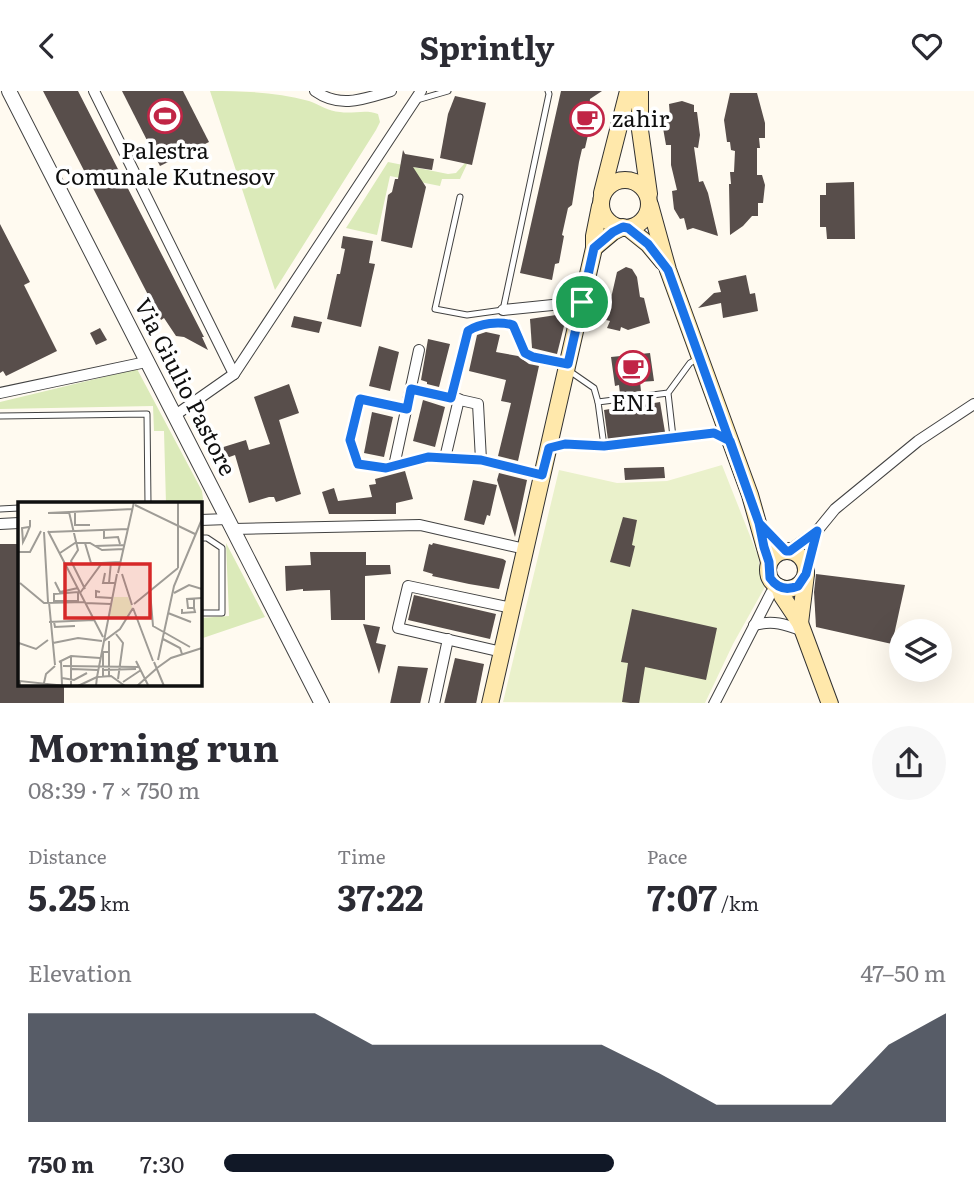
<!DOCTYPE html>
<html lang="en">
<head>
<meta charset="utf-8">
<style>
	body { margin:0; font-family:Literata,serif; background:#f7f7f7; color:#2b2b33; height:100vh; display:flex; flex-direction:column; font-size:26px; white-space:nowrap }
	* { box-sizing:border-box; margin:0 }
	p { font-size:23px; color:#7c7c81 }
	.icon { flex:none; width:38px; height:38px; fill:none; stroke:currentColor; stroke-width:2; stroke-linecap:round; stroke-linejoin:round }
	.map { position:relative; height:612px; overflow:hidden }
	.side { display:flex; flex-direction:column; background:#fff; flex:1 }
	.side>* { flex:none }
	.tools { position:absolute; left:889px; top:528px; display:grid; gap:14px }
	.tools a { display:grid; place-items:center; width:63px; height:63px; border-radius:50%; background:#fff; box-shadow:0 7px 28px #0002; font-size:35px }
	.pin { position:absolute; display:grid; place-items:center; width:60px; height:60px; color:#fff; margin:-30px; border:4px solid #fff; border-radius:50%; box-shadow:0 2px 7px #0007 }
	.round { display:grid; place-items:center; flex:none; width:74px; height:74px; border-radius:37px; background:#f7f7f7 }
	.headline { display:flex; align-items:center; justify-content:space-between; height:119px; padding:0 28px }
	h1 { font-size:38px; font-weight:700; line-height:52px }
	.figures { display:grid; grid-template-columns:repeat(3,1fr); gap:10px; height:119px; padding:7px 28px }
	.figures div { display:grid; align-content:center }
	.figures b { font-size:35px; font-weight:700 }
	.figures small { font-size:19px; font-weight:400 }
	.figures p { font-size:19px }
	.chart { height:196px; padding:14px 28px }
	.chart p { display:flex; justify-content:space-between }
	.chart svg { width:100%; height:126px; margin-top:7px; fill:#111827; opacity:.7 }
	ul { padding:0 28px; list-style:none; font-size:23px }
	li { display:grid; grid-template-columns:112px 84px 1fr; align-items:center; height:52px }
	li i { height:18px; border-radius:9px; background:#111827 }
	header { display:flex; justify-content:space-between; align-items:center; height:91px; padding:0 28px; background:#fff; font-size:32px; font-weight:700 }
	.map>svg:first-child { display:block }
	.green { fill:#dbeab9 }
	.pitch { fill:#eaf1cb }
	.building { fill:#584e4b }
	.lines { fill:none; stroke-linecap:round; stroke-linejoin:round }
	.service-casing { stroke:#424242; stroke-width:7 }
	.minor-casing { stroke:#424242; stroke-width:12 }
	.tertiary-casing { stroke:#424242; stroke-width:16 }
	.secondary-casing { stroke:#313131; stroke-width:18 }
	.service { stroke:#fff; stroke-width:5 }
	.minor { stroke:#fff; stroke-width:10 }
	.tertiary { stroke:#fff; stroke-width:14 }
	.secondary { stroke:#ffe8ab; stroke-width:16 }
	.route-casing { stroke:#fff; stroke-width:14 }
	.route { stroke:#1a73e8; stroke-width:9 }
	.labels { text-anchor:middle; stroke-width:7; stroke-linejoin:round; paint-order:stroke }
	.poi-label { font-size:23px; fill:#0f0f0f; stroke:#fff }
	.street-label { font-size:23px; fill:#0f0f0f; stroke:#fff }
	.inset-road { fill:none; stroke:#9f9c96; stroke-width:2 }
	.view { fill:#d62828; fill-opacity:0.15; stroke:#d62828; stroke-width:3.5 }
	.inset-edge { fill:none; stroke:#0f0f0f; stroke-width:3.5 }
</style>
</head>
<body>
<header><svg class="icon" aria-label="back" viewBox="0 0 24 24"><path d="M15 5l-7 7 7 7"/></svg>Sprintly<svg class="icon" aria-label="heart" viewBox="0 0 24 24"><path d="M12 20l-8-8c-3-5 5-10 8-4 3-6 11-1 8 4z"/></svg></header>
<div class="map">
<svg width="974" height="613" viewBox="0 0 974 613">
	<rect width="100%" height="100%" fill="#fffaf0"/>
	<g class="green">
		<path d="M210,0C242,0 277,1 309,10C320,14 328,20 340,21C353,23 366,18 378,23L380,31L376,39L275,199Z"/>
		<path d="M388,71L448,83L456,82L465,72L467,73L460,88H442L440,95L390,85L377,144L346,137Z"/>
		<path d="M137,278L202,400L203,408L200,416V413H166L164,340H154L153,315L0,318V311Z"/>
		<path d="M226,452L265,526L200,548V527L229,525Z"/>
	</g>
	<path class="pitch" d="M722,374L758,465L761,485L766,494L733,553L705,612L503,611L559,379L617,392L667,390Z"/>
	<g class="building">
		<path d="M43,0H78L204,246H202L208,259L184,246L176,245L164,227L161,229Z"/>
		<path d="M122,0H183L209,51L160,75Z"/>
		<path d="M561,0H602L590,8L588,27L591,31L585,57L582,58L579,71L572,114L568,117L562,144L564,145L559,172L555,173L552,189L520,182Z"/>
		<path d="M730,2H757L765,32V47H759L760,57H757V84H762L765,94L763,112H758V125H752L743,135L730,144L729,93H731L730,81H734L735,60L731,59L730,51H727L724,29Z"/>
		<path d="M455,5L486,12L472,74L440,67L448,23Z"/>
		<path d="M682,10L694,14V21H697L700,44L698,57L694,56L699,91L703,90L708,102L718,145L693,137L687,139L684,127L680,128L674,118L672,100L677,99L671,74V54H666L663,37L665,26L670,25L669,13Z"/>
		<path d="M403,59L405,63L434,68L432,79L413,76L426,96L412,157L381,150L388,104L392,101L395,88H398Z"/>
		<path d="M854,91L855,148H827L826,136H820V104H826V92Z"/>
		<path d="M0,133L30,191L24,194L57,260L6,285L3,280L0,282Z"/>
		<path d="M343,145L373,150L369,172L375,173L361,236L327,228L337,183H340L345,158L341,157Z"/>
		<path d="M626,176L632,178L637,186L640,206L644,207L650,232L628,239L621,236L620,240L607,237L610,230L606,229L617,181Z"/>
		<path d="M746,184L750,203L755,202L758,220L723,227L721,212L698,217L714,202L721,201L718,190Z"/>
		<path d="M556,224L566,227L557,263L532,257L530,228Z"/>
		<path d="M294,225L322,231L319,242L291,236Z"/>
		<path d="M100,237L107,249L96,254L90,242Z"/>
		<path d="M486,241L500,244L496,261L518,265L529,273L539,275L518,370L498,365L511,312L501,310L506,289L469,280L477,244Z"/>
		<path d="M428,248L450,253L439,296L427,293V291L421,289Z"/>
		<path d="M379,255L399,261L390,300L369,295Z"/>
		<path d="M650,262L654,290L640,291L641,300L620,303L619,294L615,295L611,266Z"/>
		<path d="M289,293L299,322L279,329L301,403L276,411L274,406H269L249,412L235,364L221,369L217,358L246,349L249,359L270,353L254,306Z"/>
		<path d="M423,309L445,316L435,356L413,350Z"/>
		<path d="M642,311L643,314L660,311L665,341L608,349L604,319L622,316V313Z"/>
		<path d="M372,321L393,326L384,366L364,362Z"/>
		<path d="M664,376L665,387L625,389L624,377Z"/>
		<path d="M405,380L413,408L396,412V423H329L322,401L334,397L338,410L372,406L369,394L376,393L375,388Z"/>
		<path d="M499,382L527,389L515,446L497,389Z"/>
		<path d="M473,389L497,394L490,425L487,424L484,434L464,429Z"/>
		<path d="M623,426L637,429L632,454L635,455L630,476L610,471Z"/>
		<path d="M433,452L503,468L506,470L499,498L469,493L432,485L433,483L423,480L429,453L432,454Z"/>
		<path d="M0,453H19V593H64V613H0Z"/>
		<path d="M310,461H366V474H390L391,483L365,485V529H331L330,499L303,500V498L286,500L285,475L311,474Z"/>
		<path d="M816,483L905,494L892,553L816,536L814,501Z"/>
		<path d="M414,504L496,523L490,548L408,529Z"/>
		<path d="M632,518L717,537L706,589L645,576L639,613L622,611L628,572L621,571Z"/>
		<path d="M363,533L380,536L376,552L386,554L379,583Z"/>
		<path d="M455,567L484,573L476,613H444Z"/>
		<path d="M398,575L428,577L420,613H390Z"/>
	</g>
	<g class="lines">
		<g class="service-casing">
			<g id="service">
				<path d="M417,9L448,0"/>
				<path d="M460,106L435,218L467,224L503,219L549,3L548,0"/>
				<path d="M568,279L594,297L598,311"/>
				<path d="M668,302L598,311L604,355L673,346L668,302L690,272L697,268"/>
				<path d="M0,325L147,323L148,413"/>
				<path d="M673,346L714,342L725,347"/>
				<path d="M552,356L565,353L604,355"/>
				<path d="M0,418L19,417"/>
				<path d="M200,447H207L222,457V522H200"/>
			</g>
		</g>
		<g class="minor-casing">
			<g id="minor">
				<path d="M94,0L234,283"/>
				<path d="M315,0C340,18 364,8 391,0"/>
				<path d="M503,219L582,211"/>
				<path d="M411,298L478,313L481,369"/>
				<path d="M0,302L146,271"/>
				<path d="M451,307L468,240C480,232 499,229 513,234L525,262L533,266L568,273"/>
				<path d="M407,318L360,308L350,349L358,373L386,377L427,366L481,369L542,384"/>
				<path d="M174,325L234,283L421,0"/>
				<path d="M445,367L459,308"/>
				<path d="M394,375L419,259"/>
				<path d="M200,429L228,428"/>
				<path d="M0,433L19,432"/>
				<path d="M234,438L420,434L525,458"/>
				<path d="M790,459L817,440"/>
				<path d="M807,477L817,440L835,418L918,350L974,313"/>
				<path d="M754,534C773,529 785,533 803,540"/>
				<path d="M502,561L398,537L408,495L512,517"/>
				<path d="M434,613L448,548"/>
				<path d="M714,613L771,502L777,495"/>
			</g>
		</g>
		<g class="tertiary-casing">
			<path id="tertiary" d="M9,0L322,613"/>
		</g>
		<g class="secondary-casing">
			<g id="secondary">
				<path d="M640,0V39L649,103"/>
				<circle cx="625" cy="113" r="24"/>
				<path d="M602,102L628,0"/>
				<path d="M650,114L668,179L750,404L769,471"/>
				<path d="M628,137L648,153L663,171"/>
				<path d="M594,157L613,141L623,136"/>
				<circle cx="787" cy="479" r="19"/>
				<path d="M779,496L782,505L800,532L830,613"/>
				<path d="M800,532L806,483"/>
				<path d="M490,613L594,157V145L600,115"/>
			</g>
		</g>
		<use href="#service" class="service"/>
		<use href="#minor" class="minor"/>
		<use href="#tertiary" class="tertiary"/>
		<use href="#secondary" class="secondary"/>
	</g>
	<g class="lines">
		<g class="route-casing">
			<path id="route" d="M582,211L568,273L533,266L525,262L513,234C499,230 480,232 468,240L451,307L411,298L407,318L360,308L350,349L358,373L386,377L428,366L445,367L481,369L542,384L549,357L565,353L604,355L714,342L730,350L759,432L786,460H790L817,440L806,483L798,495C786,500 777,497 770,487L769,471L764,456L759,432L668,179L648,153L628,137L623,136L613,141L594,157L582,211"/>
		</g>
		<use href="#route" class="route"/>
	</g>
	<defs>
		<g id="stadium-ring" transform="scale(1.75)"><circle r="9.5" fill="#fff" stroke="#c12546" stroke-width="1.5"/><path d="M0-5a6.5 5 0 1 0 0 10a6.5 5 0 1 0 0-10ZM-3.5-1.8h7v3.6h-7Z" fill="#c12546"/></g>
		<g id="cafe-ring" transform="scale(1.75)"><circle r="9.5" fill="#fff" stroke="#c12546" stroke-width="1.5"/><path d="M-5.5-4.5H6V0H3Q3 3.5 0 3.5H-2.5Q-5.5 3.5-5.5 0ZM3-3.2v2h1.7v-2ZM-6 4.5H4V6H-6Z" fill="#c12546"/></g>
	</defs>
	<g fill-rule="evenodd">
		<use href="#stadium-ring" x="165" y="25"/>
		<use href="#cafe-ring" x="587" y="28"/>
		<use href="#cafe-ring" x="633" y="277"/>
	</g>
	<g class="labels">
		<g class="poi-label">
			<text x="612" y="36" text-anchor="start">zahir</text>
			<text x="165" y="68">Palestra<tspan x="165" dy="26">Comunale Kutnesov</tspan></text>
			<text x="633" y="320">ENI</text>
		</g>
		<g class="street-label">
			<text transform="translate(185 296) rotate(63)" y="8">Via Giulio Pastore</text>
		</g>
	</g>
	<g transform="translate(18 411)">
		<rect width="184" height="184" fill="#fffaf0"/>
		<path d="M96,95H110L114,105L108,118L91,116Z" fill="#eaf1cb"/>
		<path class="inset-road" d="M160,0V66M117,3L177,32M57,9V23H72M51,10L60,48L53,59L67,87M30,11L115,7M11,25L4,26L5,40L8,34L12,24V18M86,28V36L100,35L102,42M30,29L85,135M26,30L30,100M31,30L110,27M67,41L73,61H84M77,44L106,43M0,50H12L23,29M42,51L57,41H72L84,48L106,47M87,71L85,81H98M100,71L116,0M104,72L114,103M37,80L42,90L60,86M2,81L26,101L67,100M91,81L93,60M132,89L135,124L172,145M60,90V99H36V92ZM82,90L78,89V95L94,96M62,91L84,61L102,60M156,91L171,83L184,87M176,97V106H170L169,97L184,96M31,100L37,163M67,101L93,102M116,102L160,66M115,106L135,159M164,107V111L177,110L176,106M150,111L173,120M31,120L76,118M36,120L37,125L57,124M98,132L105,141L100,177M145,137L162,146L164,152M86,139L102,127L115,106M91,139V174M35,141L60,136L84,139M0,145L1,141L18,147L30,138M53,154V184M140,158L156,84L184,17M43,159L44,183M118,159L130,183M41,160L53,154L82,156M136,160L146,184M45,164L121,165M139,166L153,156L184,146M54,167L80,168M85,168L118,167M85,175V150H91M44,176L56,178L69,171M105,180L123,168M26,181L28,172L37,164M2,184V179L48,184M60,184L79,175L99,72M78,184L79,175L93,174L107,184M119,184L138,167"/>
		<path class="view" d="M47,62H132V116H47Z"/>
		<rect width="184" height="184" class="inset-edge"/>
	</g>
</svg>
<div class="tools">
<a><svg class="icon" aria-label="layers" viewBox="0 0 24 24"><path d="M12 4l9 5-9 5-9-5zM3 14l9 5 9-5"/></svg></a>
</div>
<div class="pin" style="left:582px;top:211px;background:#1e9e55"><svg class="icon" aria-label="arrive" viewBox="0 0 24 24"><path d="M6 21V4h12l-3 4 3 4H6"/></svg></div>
</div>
<section class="side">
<div class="headline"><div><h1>Morning run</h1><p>08:39 · 7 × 750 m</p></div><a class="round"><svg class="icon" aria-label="share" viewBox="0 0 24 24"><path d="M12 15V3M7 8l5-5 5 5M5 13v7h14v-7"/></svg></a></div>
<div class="figures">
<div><p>Distance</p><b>5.25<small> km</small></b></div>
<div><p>Time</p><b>37:22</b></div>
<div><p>Pace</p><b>7:07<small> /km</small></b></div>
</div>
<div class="chart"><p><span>Elevation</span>47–50 m</p>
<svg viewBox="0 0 160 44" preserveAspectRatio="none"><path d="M0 44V6L10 6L20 6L30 6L40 6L50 6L60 17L70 17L80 17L90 17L100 17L110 27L120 38L130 38L140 38L150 17L160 6V44z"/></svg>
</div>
<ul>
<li><b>750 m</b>7:30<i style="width:54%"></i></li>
</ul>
</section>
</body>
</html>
